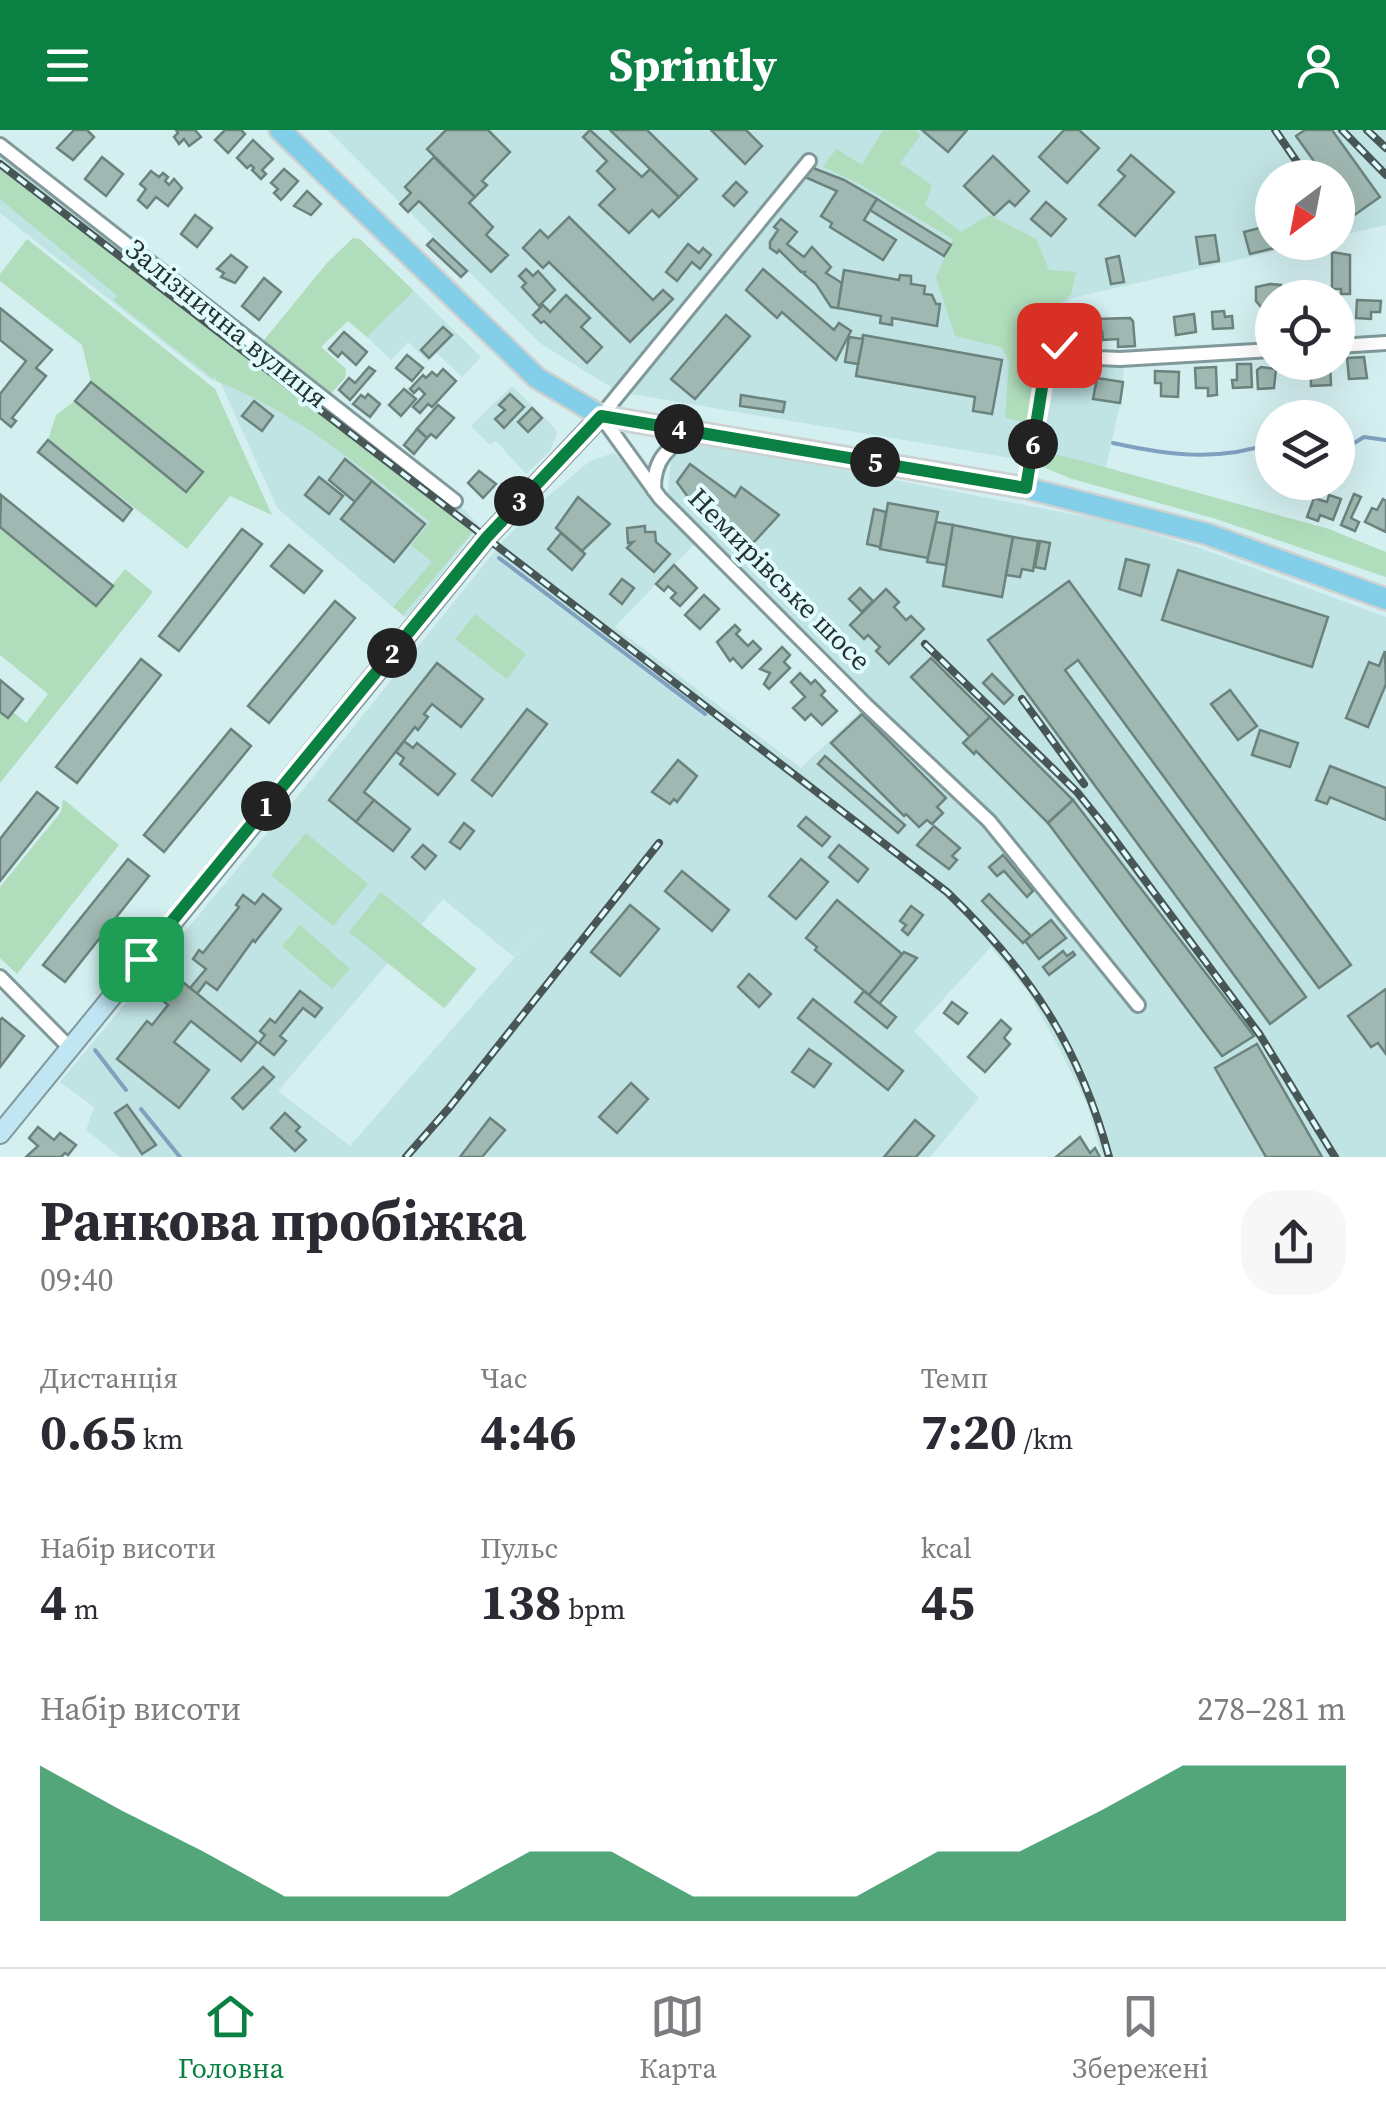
<!DOCTYPE html>
<html lang="uk">
<head>
<meta charset="utf-8">
<style>
	body { margin:0; font-family:"Source Serif 4",serif; background:#f7f7f7; color:#2b2b33; height:100vh; display:flex; flex-direction:column; font-size:38px; white-space:nowrap }
	* { box-sizing:border-box; margin:0 }
	p { font-size:32px; color:#7c7c81 }
	.icon { flex:none; width:55px; height:55px; fill:none; stroke:currentColor; stroke-width:2; stroke-linecap:round; stroke-linejoin:round }
	.map { position:relative; height:1027px; overflow:hidden }
	.details { display:flex; flex-direction:column; background:#fff; flex:1 }
	.details>* { flex:none }
	.needle { width:65px; rotate:212deg }
	.buttons { position:absolute; left:1255px; top:30px; display:grid; gap:20px }
	.buttons a { display:grid; place-items:center; width:100px; height:100px; border-radius:50%; background:#fff; box-shadow:0 10px 40px #0002; font-size:50px }
	.pin { position:absolute; display:grid; place-items:center; width:85px; height:85px; color:#fff; margin:-42px; border-radius:20px; box-shadow:0 5px 15px #0006 }
	.km { position:absolute; width:50px; height:50px; margin:-25px; border-radius:50%; background:#222; color:#fff; font-size:28px; line-height:50px; text-align:center }
	.round { display:grid; place-items:center; flex:none; width:105px; height:105px; border-radius:40px; background:#f7f7f7 }
	.summary { display:flex; align-items:center; justify-content:space-between; height:170px; padding:0 40px }
	h1 { font-size:55px; font-weight:700; line-height:75px }
	.figures { display:grid; grid-template-columns:repeat(3,1fr); gap:15px; height:170px; padding:10px 40px }
	.figures div { display:grid; align-content:center }
	.figures b { font-size:50px; font-weight:700 }
	.figures small { font-size:28px; font-weight:400 }
	.figures p { font-size:28px }
	.chart { height:280px; padding:20px 40px }
	.chart p { display:flex; justify-content:space-between }
	.chart svg { width:100%; height:180px; margin-top:10px; fill:#0b8043; opacity:.7 }
	header { display:flex; justify-content:space-between; align-items:center; height:130px; padding:0 40px; background:#0b8043; color:#fff; font-size:45px; font-weight:700 }
	.menu { display:flex; justify-content:space-around; align-items:center; height:140px; border-top:2px solid #e1e1e2; background:#fff; font-size:28px; color:#7c7c81 }
	.menu a { display:grid; justify-items:center; gap:5px }
	.menu .current { color:#0b8043 }
	.map>svg:first-child { display:block }
	.built { fill:#c0e3e4; fill-rule:evenodd }
	.green { fill:#b0ddbb }
	.lines { fill:none; stroke-linecap:round; stroke-linejoin:round }
	.stream { stroke:#80a0c0; stroke-width:4 }
	.building { fill:#a0b8b2; stroke:#6c837d; stroke-width:2.5 }
	.street-casing { stroke:#81999b; stroke-width:18 }
	.secondary-casing { stroke:#81999b; stroke-width:22 }
	.primary-casing { stroke:#cfd1d1; stroke-width:25 }
	.street { stroke:#fff; stroke-width:12 }
	.secondary { stroke:#c1e6f3; stroke-width:18 }
	.primary { stroke:#83cee8; stroke-width:20 }
	.rail-casing { stroke:#485656; stroke-width:8 }
	.rail { stroke:#e1fcfe; stroke-width:4; stroke-dasharray:11; stroke-linecap:butt }
	.route-casing { stroke:#fff; stroke-width:20 }
	.route { stroke:#0b8043; stroke-width:12 }
	.labels { text-anchor:middle; stroke-width:8; stroke-linejoin:round; paint-order:stroke }
	.street-label { font-size:28px; fill:#263030; stroke:#e1fcfe }
</style>
</head>
<body>
<header><svg class="icon" aria-label="menu" viewBox="0 0 24 24"><path d="M4 6h16M4 12h16M4 18h16"/></svg>Sprintly<svg class="icon" aria-label="person" viewBox="0 0 24 24"><circle cx="12" cy="8" r="4"/><path d="M4 21q1-7 8-7t8 7"/></svg></header>
<div class="map">
<svg width="1386" height="1027" viewBox="0 0 1386 1027">
	<rect width="100%" height="100%" fill="#d4eff0"/>
	<g class="built">
		<path d="M328,0H1386V95L1338,106V48H1272V112L1310,113L1072,168L1053,188L1028,331L619,262L541,214Z"/>
		<path d="M0,26L466,381L479,396L406,488L278,379L220,252L210,249L0,83Z"/>
		<path d="M414,161L481,227L462,247L437,223L428,231L408,212L391,230L367,207Z"/>
		<path d="M1061,225L1112,236L1124,235L1120,275L1106,337L1040,322Z"/>
		<path d="M512,256L554,297L557,303L550,321L526,344L496,311L490,315L471,296Z"/>
		<path d="M708,314L1108,391L1194,416L1386,487V1027H1102L1087,974L1060,920L1028,862L991,817L914,901L979,968L930,1027H120L86,1000L94,977L60,952L302,661L502,412L547,367L590,331L613,323L642,343L667,373L671,329L687,315ZM700,408L866,576L801,638L615,497ZM443,769L514,827L542,796L350,1016L278,961L388,833L445,878L477,839L421,795Z"/>
	</g>
	<g class="green">
		<path d="M883,0H916L920,6L900,33L932,55L925,75L961,102L989,85L1036,109L1049,140L1076,142L1071,164L1048,186L1031,293L1005,288L1009,230L1001,217L955,206L936,147L953,109L856,52L823,37L836,19L862,35Z"/>
		<path d="M0,30L477,396L403,485L393,477L432,432L411,415L430,392C364,339 296,282 216,251L217,242L214,249L210,246L113,170L117,166L114,163L0,69Z"/>
		<path d="M353,108L360,109L414,161L367,207L348,191L321,217L346,239L345,248L328,267L273,225L264,210L327,133Z"/>
		<path d="M27,109L215,259L272,385L230,366L187,419L48,310L56,285L75,271L186,361L202,342L91,252L82,215L0,151V144Z"/>
		<path d="M1030,319L1079,330L1329,399L1386,422V447L1213,388L1072,349L1028,331Z"/>
		<path d="M0,397L96,475L125,439L153,462L0,653V582L7,588L13,582L26,593L48,564L0,525Z"/>
		<path d="M475,484L526,524L507,549L455,509Z"/>
		<path d="M63,669L119,715L17,844L0,828V757L61,682Z"/>
		<path d="M306,703L368,754L333,796L271,745Z"/>
		<path d="M381,762L476,839L444,878L349,802Z"/>
		<path d="M300,795L350,839L332,859L282,816Z"/>
	</g>
	<g class="lines">
		<g class="stream">
			<path d="M1113,313C1167,325 1219,332 1272,313"/>
			<path d="M1338,315H1351L1364,307L1386,310"/>
			<path d="M499,428L705,584"/>
			<path d="M95,920L126,960"/>
			<path d="M141,979L180,1027"/>
		</g>
	</g>
	<g class="building">
		<path d="M74,0H87L94,7L73,30L57,18Z"/>
		<path d="M176,0H195L201,7L189,16L184,9L179,14L174,7L178,3Z"/>
		<path d="M225,0H241L245,4L228,23L215,10Z"/>
		<path d="M446,0H488L510,22L482,51L487,55L475,67L427,19Z"/>
		<path d="M590,0L642,47L650,39L679,67L659,87L652,80L629,103L599,75L615,59L597,41L607,31L583,7Z"/>
		<path d="M610,0H647L697,49L679,67Z"/>
		<path d="M711,0H746L762,16L745,34Z"/>
		<path d="M922,0H967L948,22Z"/>
		<path d="M1064,0H1079L1099,18L1067,53L1039,27Z"/>
		<path d="M1305,0H1332L1380,67L1353,86L1338,64V48H1326L1296,6Z"/>
		<path d="M253,10L273,29L262,40L266,44L261,49L252,40L254,38L251,35L247,38L237,28Z"/>
		<path d="M1131,25L1174,62L1135,106L1099,75L1125,46L1118,40Z"/>
		<path d="M993,26L1029,61L1015,76L1009,71L994,85L964,56Z"/>
		<path d="M102,27L123,44L106,66L85,49Z"/>
		<path d="M434,27L475,67L469,73L493,97L486,105L508,125L491,142L419,71L408,82L400,74L411,63L405,57Z"/>
		<path d="M813,38L844,50L877,69L864,90L896,110L883,130L830,97L832,93L821,86L837,61L805,47Z"/>
		<path d="M284,39L298,51L281,70L274,63L278,59L271,53Z"/>
		<path d="M151,41L159,47L163,43L168,47L165,51L169,55L174,49L182,58L168,76L156,67L147,78L138,70L146,59L140,54Z"/>
		<path d="M736,52L747,62L734,76L723,66Z"/>
		<path d="M307,61L321,74L311,85L294,76Z"/>
		<path d="M877,69L951,115L944,126L870,80Z"/>
		<path d="M1046,72L1066,89L1051,106L1031,89Z"/>
		<path d="M195,85L212,98L197,117L181,104Z"/>
		<path d="M569,87L653,170L663,160L673,169L630,212L549,132L543,138L523,118L540,100L548,108Z"/>
		<path d="M781,89L797,102L787,114L804,127L812,117L831,137L826,143L842,153L838,178L831,177L816,154L804,144L805,142H801L779,120L777,123L770,118V112L778,100L774,97Z"/>
		<path d="M1272,95V112H1299L1250,124L1244,102Z"/>
		<path d="M1215,105L1219,131L1200,134L1196,107Z"/>
		<path d="M433,109L467,141L461,147L427,115Z"/>
		<path d="M688,114L699,123L703,118L711,125L700,139L692,132L677,151L666,142Z"/>
		<path d="M1332,122L1350,125V164H1341V159H1332Z"/>
		<path d="M231,125L247,137L235,153L221,147L224,143L217,139Z"/>
		<path d="M1119,126L1124,152L1111,154L1106,129Z"/>
		<path d="M526,139L533,146L538,141L555,160L539,176L522,157L526,153L519,146Z"/>
		<path d="M763,139L834,200L839,193L851,201L836,230L782,182L777,188L746,160Z"/>
		<path d="M844,140L899,150L900,145L911,146V154L925,156L924,164L932,165L936,174H940L937,196L892,188V195L880,193L881,186L838,178Z"/>
		<path d="M264,148L281,162L259,190L242,176Z"/>
		<path d="M1270,154L1281,155L1280,168H1272L1271,189L1256,171V157Z"/>
		<path d="M566,165L590,188L581,197L602,217L587,233L544,191L541,193L533,185L543,175L550,182Z"/>
		<path d="M1357,170L1381,171L1380,182H1371V189L1356,188Z"/>
		<path d="M0,178L52,220L36,238L46,246L12,288L16,291L11,297L0,288V264L26,231L0,210Z"/>
		<path d="M1224,181L1225,187L1232,186L1233,198L1213,199L1212,182Z"/>
		<path d="M1194,184L1196,202L1176,205L1174,187Z"/>
		<path d="M726,185L750,206L695,269L671,249Z"/>
		<path d="M1130,188L1133,191L1135,216L1118,217V209L1103,210L1102,201H1096L1095,189Z"/>
		<path d="M443,197L452,205L429,228L421,220Z"/>
		<path d="M344,202L367,222L356,235L342,222L338,227L329,219Z"/>
		<path d="M863,205L1002,230L992,284L973,281L975,267L856,246Z"/>
		<path d="M849,207L863,209L858,234L845,232Z"/>
		<path d="M407,225L423,238L412,251L396,238Z"/>
		<path d="M1364,227L1367,248L1349,249L1347,228Z"/>
		<path d="M1330,233L1331,255L1311,256V234Z"/>
		<path d="M1237,234H1251L1252,257L1233,258L1232,250H1237Z"/>
		<path d="M369,237L375,241L350,270L339,260L349,248L355,253Z"/>
		<path d="M1216,237L1217,265L1208,266V258H1196L1195,238Z"/>
		<path d="M1261,237L1276,239L1274,258L1258,259L1257,240Z"/>
		<path d="M443,239L456,251L432,277L428,274L420,283L413,277L425,264L419,258L414,263L410,259L423,245L426,248L432,242L437,246Z"/>
		<path d="M1155,241L1179,242L1178,267L1161,266V253H1155Z"/>
		<path d="M1097,248L1123,252L1120,273L1093,269Z"/>
		<path d="M91,252L203,342L186,362L75,271Z"/>
		<path d="M404,259L416,269L401,286L389,275Z"/>
		<path d="M368,264L380,274L370,287L353,274L361,265L365,268Z"/>
		<path d="M510,264L524,277L504,298L495,289L505,280L499,275Z"/>
		<path d="M741,265L785,272L783,282L740,276Z"/>
		<path d="M254,271L273,286L262,301L242,286Z"/>
		<path d="M438,275L454,288L436,308L431,304L427,308L417,299Z"/>
		<path d="M532,278L542,288L528,302L518,292Z"/>
		<path d="M417,299L427,308L414,324L404,315Z"/>
		<path d="M48,310L132,379L123,391L38,322Z"/>
		<path d="M345,329L372,351L355,372L329,350Z"/>
		<path d="M690,334L735,367L741,357L779,385L743,424L715,397L717,393L693,374L677,352Z"/>
		<path d="M479,341L496,354L483,368L468,353Z"/>
		<path d="M319,347L343,366L329,384L305,365Z"/>
		<path d="M372,351L425,394L394,432L341,389Z"/>
		<path d="M1354,364L1361,367L1351,388L1359,392L1355,401L1341,395Z"/>
		<path d="M1,365L113,456L96,476L0,397Z"/>
		<path d="M1329,365L1341,369L1333,390L1320,385L1318,391L1307,387L1314,368L1327,372Z"/>
		<path d="M578,367L610,394L582,421L556,398Z"/>
		<path d="M1383,369L1386,371V402L1365,392L1372,378L1377,380Z"/>
		<path d="M888,373L938,382L928,428L880,419Z"/>
		<path d="M874,379L886,382L880,417L867,414Z"/>
		<path d="M936,392L953,395L946,435L927,432Z"/>
		<path d="M953,395L1013,407L1002,467L943,456Z"/>
		<path d="M645,396V402H655L656,412L670,424L654,442L627,418L633,412L628,413L627,398Z"/>
		<path d="M242,399L262,414L179,521L159,506Z"/>
		<path d="M561,403L585,424L572,440L548,419Z"/>
		<path d="M1013,407L1038,411L1033,441L1022,439L1020,447L1006,445Z"/>
		<path d="M1040,411L1050,413L1045,439L1035,437Z"/>
		<path d="M289,415L322,441L304,463L271,436Z"/>
		<path d="M1126,429L1149,435L1141,466L1119,459Z"/>
		<path d="M674,435L697,458L680,476L671,468L676,463L668,456L664,461L656,454Z"/>
		<path d="M1178,440L1328,487L1312,537L1162,490Z"/>
		<path d="M622,449L634,458L622,474L610,464Z"/>
		<path d="M1069,451L1351,835L1319,858L1078,530L1065,540L1306,867L1270,894L988,510Z"/>
		<path d="M860,458L873,471L862,482L849,469Z"/>
		<path d="M886,459L899,472L894,477L906,490L911,486L924,499L889,534L876,521L880,517L868,505L864,509L850,495Z"/>
		<path d="M704,465L719,479L700,499L685,485Z"/>
		<path d="M335,471L355,488L269,593L248,576Z"/>
		<path d="M735,495L740,500L736,504L748,516L753,511L761,519L742,538L733,528L730,531L717,512Z"/>
		<path d="M782,517L790,525L784,532L790,538L769,559L764,554L770,543L760,539Z"/>
		<path d="M1385,521L1386,554L1368,597L1346,588L1369,532L1379,536Z"/>
		<path d="M931,528L990,587L970,607L911,547Z"/>
		<path d="M141,529L161,545L77,653L56,637Z"/>
		<path d="M437,533L483,569L461,597L432,574L424,584L428,587L418,600L415,597L364,662L374,670L356,692L329,670Z"/>
		<path d="M800,543L811,554L815,550L825,561L821,565L837,581L822,595L811,584L805,590L793,578L805,567L791,552Z"/>
		<path d="M992,544L1013,565L1004,574L983,553Z"/>
		<path d="M0,550L23,569L8,588L0,582Z"/>
		<path d="M1230,560L1257,596L1238,610L1211,574Z"/>
		<path d="M527,579L547,594L492,666L472,650Z"/>
		<path d="M862,584L946,668L937,677L943,683L932,694L927,690L919,697L906,684L904,686L831,613Z"/>
		<path d="M990,587L1073,670L1048,693L976,621L974,624L963,613Z"/>
		<path d="M231,599L251,616L164,722L144,705Z"/>
		<path d="M1260,600L1298,613L1290,637L1252,625Z"/>
		<path d="M404,611L413,618L417,613L455,644L438,665L400,634L404,628L396,622Z"/>
		<path d="M825,626L905,695L898,703L818,634Z"/>
		<path d="M678,630L697,646L677,672L674,669L670,674L652,662Z"/>
		<path d="M1330,636L1386,658V690L1330,667L1327,674L1316,670Z"/>
		<path d="M37,662L58,678L0,751V709Z"/>
		<path d="M374,670L410,699L393,721L356,692Z"/>
		<path d="M1073,670L1254,906L1222,926L1048,693Z"/>
		<path d="M806,687L830,707L822,716L798,696Z"/>
		<path d="M464,693L474,701L460,719L450,712Z"/>
		<path d="M934,696L960,718L952,726L957,730L949,739L917,715Z"/>
		<path d="M423,715L436,726L425,739L412,727Z"/>
		<path d="M839,715L868,739L858,752L829,727Z"/>
		<path d="M1003,725L1033,761L1027,767L1004,741L997,746L989,737Z"/>
		<path d="M128,729L149,746L65,852L43,835Z"/>
		<path d="M801,729L828,752L796,789L769,766Z"/>
		<path d="M682,741L729,780L712,801L665,761Z"/>
		<path d="M263,764L281,779L255,812L253,810L217,860L206,852L197,864L190,858L206,839L193,829L199,820L203,823L239,777L236,775L243,765L255,774Z"/>
		<path d="M989,764L1031,806L1023,813L982,771Z"/>
		<path d="M837,770L902,824L869,865L815,820L817,817L806,808Z"/>
		<path d="M630,775L659,799L620,846L591,822Z"/>
		<path d="M911,776L923,785L908,805L902,800L906,795L900,791Z"/>
		<path d="M1051,790L1066,808L1039,829L1025,811Z"/>
		<path d="M1063,821L1067,826L1073,822L1075,825L1049,845L1043,837Z"/>
		<path d="M904,822L917,828L879,874L869,865Z"/>
		<path d="M749,844L771,864L759,877L738,857Z"/>
		<path d="M179,849L257,912L241,931L191,891L174,912L209,940L179,978L117,929L147,891L152,895L168,875L162,870Z"/>
		<path d="M1386,859V924L1378,913L1371,917L1348,886Z"/>
		<path d="M300,861L322,878L315,887L303,878L280,906L286,911L274,925L259,913L265,905L260,901L270,889L275,893Z"/>
		<path d="M864,861L896,887L887,898L855,872Z"/>
		<path d="M813,869L903,941L888,960L798,888Z"/>
		<path d="M952,872L967,883L958,894L944,883Z"/>
		<path d="M2,888L24,906L0,937V890Z"/>
		<path d="M1001,890L1011,899L1004,908L1010,914L985,942L968,927Z"/>
		<path d="M1257,914L1322,1027H1266L1215,938Z"/>
		<path d="M809,919L831,934L814,957L792,942Z"/>
		<path d="M263,937L274,947L243,979L232,968Z"/>
		<path d="M631,953L648,969L617,1003L599,987Z"/>
		<path d="M127,975L156,1015L142,1024L115,983Z"/>
		<path d="M285,983L300,997L296,1001L306,1010L295,1021L271,998Z"/>
		<path d="M490,988L505,1000L482,1027H460Z"/>
		<path d="M915,990L934,1006L916,1027H884Z"/>
		<path d="M38,997L54,1010L60,1003L76,1015L68,1025L65,1023L61,1027H26L38,1016L29,1008Z"/>
		<path d="M1080,1007L1090,1023L1095,1018L1100,1027H1056Z"/>
	</g>
	<g class="lines">
		<g class="street-casing">
			<g id="street">
				<path d="M0,15L455,371"/>
				<path d="M809,31L601,286L660,368L866,575L989,691L1138,875"/>
				<path d="M1338,216L1386,213"/>
				<path d="M1026,358L1048,220L1059,215L1098,228L1120,229L1272,220"/>
				<path d="M654,360C653,329 669,315 696,302"/>
				<path d="M0,847L69,917"/>
			</g>
		</g>
		<g class="secondary-casing">
			<path id="secondary" d="M0,1004L487,407L601,286"/>
		</g>
		<g class="primary-casing">
			<path id="primary" d="M280,0L537,248L601,286L1026,358L1207,404L1386,469"/>
		</g>
		<use href="#street" class="street"/>
		<use href="#secondary" class="secondary"/>
		<use href="#primary" class="primary"/>
		<g class="rail-casing">
			<g id="rail">
				<path d="M1275,0L1308,48"/>
				<path d="M1342,0L1386,45"/>
				<path d="M1367,0L1386,18"/>
				<path d="M0,34L947,762C1030,842 1079,915 1109,1027"/>
				<path d="M925,514L1077,662L1106,698L1260,905L1335,1027"/>
				<path d="M1022,569L1084,654"/>
				<path d="M406,1027L449,978L659,713"/>
			</g>
		</g>
		<use href="#rail" class="rail"/>
	</g>
	<g class="lines">
		<g class="route-casing">
			<path id="route" d="M141,829L487,407L601,286L1026,358L1048,220L1059,215"/>
		</g>
		<use href="#route" class="route"/>
	</g>
	<g class="labels">
		<g class="street-label">
			<text transform="translate(227 193) rotate(39)" y="10">Залізнична вулиця</text>
			<text transform="translate(780 449) rotate(45)" y="10">Немирівське шосе</text>
		</g>
	</g>
</svg>
<div class="buttons">
<a><svg class="needle" viewBox="-14 -14 28 28"><path d="M0-13l5 13h-10z" fill="#e53935"/><path d="M0 13l5-13h-10z" fill="#7c7c81"/></svg></a>
<a><svg class="icon" aria-label="locate" viewBox="0 0 24 24"><circle cx="12" cy="12" r="6"/><path d="M12 2v4M12 18v4M2 12h4M18 12h4"/></svg></a>
<a><svg class="icon" aria-label="layers" viewBox="0 0 24 24"><path d="M12 4l9 5-9 5-9-5zM3 14l9 5 9-5"/></svg></a>
</div>
<div class="pin" style="left:141px;top:829px;background:#1e9e55"><svg class="icon" aria-label="arrive" viewBox="0 0 24 24"><path d="M6 21V4h12l-3 4 3 4H6"/></svg></div>
<div class="pin" style="left:1059px;top:215px;background:#d93025"><svg class="icon" aria-label="check" viewBox="0 0 24 24"><path d="M5 12l5 5 9-10"/></svg></div>
<b class="km" style="left:266px;top:676px">1</b>
<b class="km" style="left:392px;top:523px">2</b>
<b class="km" style="left:519px;top:371px">3</b>
<b class="km" style="left:679px;top:299px">4</b>
<b class="km" style="left:875px;top:332px">5</b>
<b class="km" style="left:1033px;top:314px">6</b>
</div>
<section class="details">
<div class="summary"><div><h1>Ранкова пробіжка</h1><p>09:40</p></div><a class="round"><svg class="icon" aria-label="share" viewBox="0 0 24 24"><path d="M12 15V3M7 8l5-5 5 5M5 13v7h14v-7"/></svg></a></div>
<div class="figures">
<div><p>Дистанція</p><b>0.65<small> km</small></b></div>
<div><p>Час</p><b>4:46</b></div>
<div><p>Темп</p><b>7:20<small> /km</small></b></div>
</div>
<div class="figures">
<div><p>Набір висоти</p><b>4<small> m</small></b></div>
<div><p>Пульс</p><b>138<small> bpm</small></b></div>
<div><p>kcal</p><b>45</b></div>
</div>
<div class="chart"><p><span>Набір висоти</span>278–281 m</p>
<svg viewBox="0 0 160 44" preserveAspectRatio="none"><path d="M0 44V6L10 17L20 27L30 38L40 38L50 38L60 27L70 27L80 38L90 38L100 38L110 27L120 27L130 17L140 6L150 6L160 6V44z"/></svg>
</div>
</section>
<nav class="menu">
<a class="current"><svg class="icon" aria-label="home" viewBox="0 0 24 24"><path d="M3 11l9-7 9 7M6 9v11h12V9"/></svg>Головна</a>
<a><svg class="icon" aria-label="map" viewBox="0 0 24 24"><path d="M3 6l6-2 6 2 6-2v14l-6 2-6-2-6 2zM9 4v14M15 6v14"/></svg>Карта</a>
<a><svg class="icon" aria-label="saved" viewBox="0 0 24 24"><path d="M7 4h10v16l-5-4-5 4z"/></svg>Збережені</a>
</nav>
</body>
</html>
